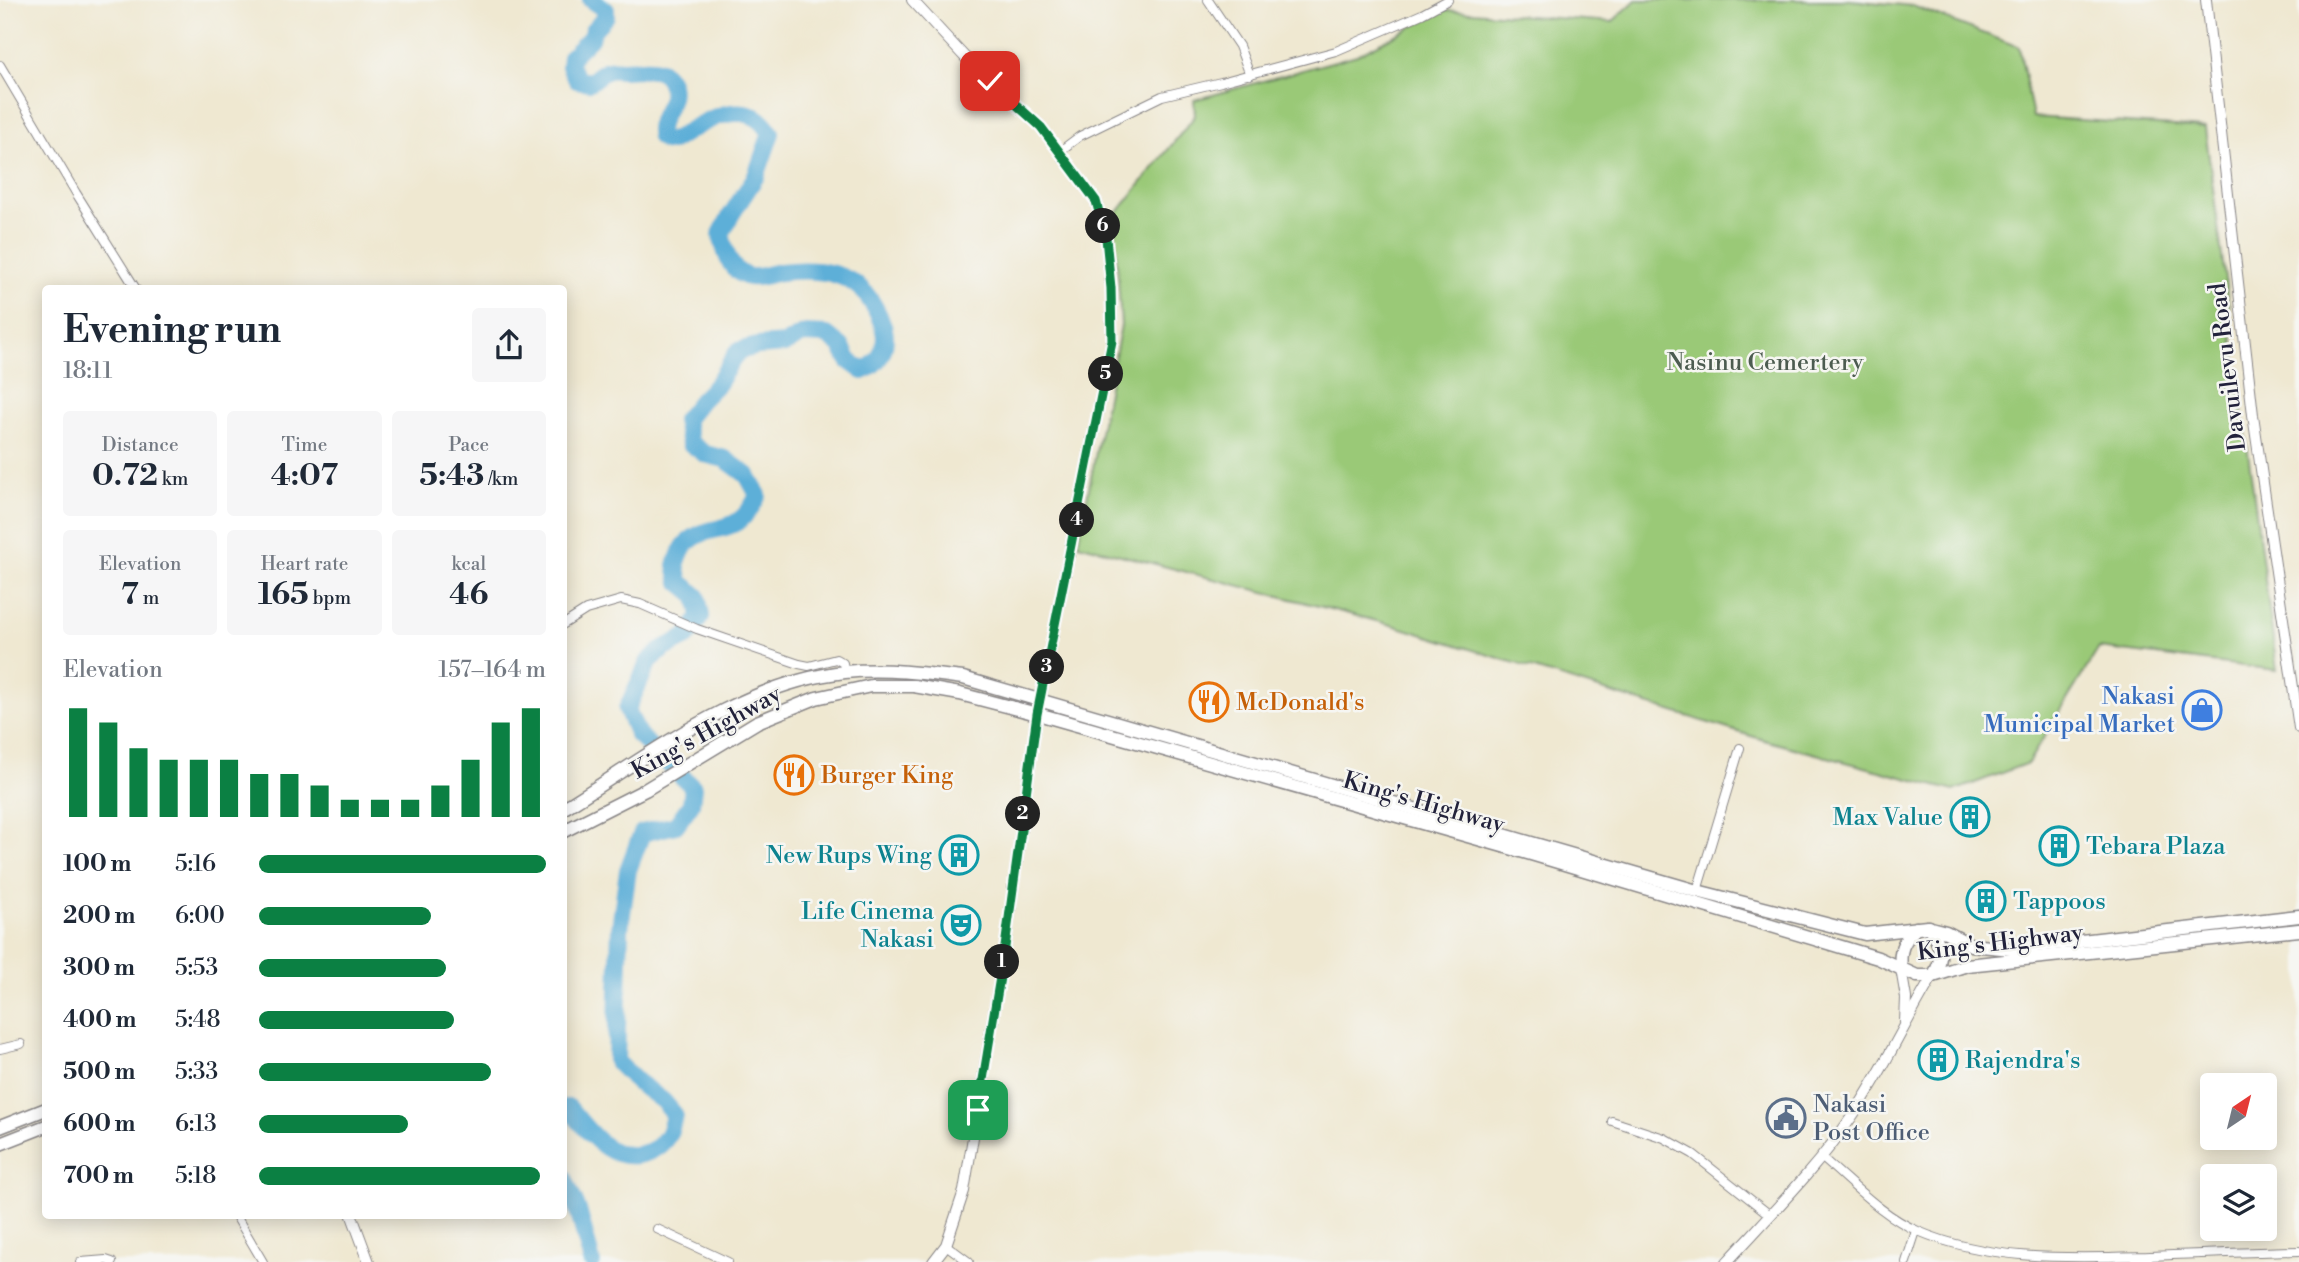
<!DOCTYPE html>
<html lang="en">
<head>
<meta charset="utf-8">
<style>
	body { margin:0; font-family:"Libre Bodoni",serif; background:#f6f6f7; color:#1f2937; height:100vh; display:flex; flex-direction:column; font-size:26px; white-space:nowrap }
	* { box-sizing:border-box; margin:0 }
	p { font-size:23px; color:#747a83 }
	.icon { flex:none; width:38px; height:38px; fill:none; stroke:currentColor; stroke-width:2; stroke-linecap:round; stroke-linejoin:round }
	.map { position:relative; flex:1; overflow:hidden }
	.side { position:absolute; left:42px; top:285px; width:525px; height:934px; display:flex; flex-direction:column; background:#fff; border-radius:7px; box-shadow:0 4px 18px #0003 }
	.side>* { flex:none }
	.needle { width:46px; rotate:35deg }
	.fabs { position:absolute; left:2200px; top:1073px; display:grid; gap:14px }
	.fabs a { display:grid; place-items:center; width:77px; height:77px; border-radius:7px; background:#fff; box-shadow:0 4px 18px #0003; font-size:35px }
	.pin { position:absolute; display:grid; place-items:center; width:60px; height:60px; color:#fff; margin:-30px; border-radius:14px; box-shadow:0 4px 10px #0006 }
	.km { position:absolute; width:35px; height:35px; margin:-18px; border-radius:50%; background:#222; color:#fff; font-size:19px; line-height:35px; text-align:center }
	.round { display:grid; place-items:center; flex:none; width:74px; height:74px; border-radius:7px; background:#f6f6f7 }
	.overview { display:flex; align-items:center; justify-content:space-between; height:119px; padding:0 21px }
	h1 { font-size:38px; font-weight:700; line-height:52px }
	.stats { display:grid; grid-template-columns:repeat(3,1fr); gap:10px; height:119px; padding:7px 21px }
	.stats div { display:grid; align-content:center; border-radius:7px; background:#f6f6f7; text-align:center }
	.stats b { font-size:30px; font-weight:700 }
	.stats small { font-size:19px; font-weight:400 }
	.stats p { font-size:19px }
	.chart { height:196px; padding:14px 21px }
	.chart p { display:flex; justify-content:space-between }
	.chart svg { width:100%; height:126px; margin-top:7px; stroke:#0b8043; stroke-width:6 }
	ul { padding:0 21px; list-style:none; font-size:23px }
	li { display:grid; grid-template-columns:112px 84px 1fr; align-items:center; height:52px }
	li i { height:18px; border-radius:9px; background:#0b8043 }
	.map>svg:first-child { display:block }
	.green { fill:#9ac977; stroke:#5e7659; stroke-width:2 }
	.lines { fill:none; stroke-linecap:round; stroke-linejoin:round }
	.river { stroke:#5dafd8; stroke-width:18 }
	.minor-casing { stroke:#888586; stroke-width:10 }
	.tertiary-casing { stroke:#888586; stroke-width:12 }
	.trunk-casing { stroke:#888586; stroke-width:15 }
	.minor { stroke:#fff; stroke-width:8 }
	.tertiary { stroke:#fff; stroke-width:10 }
	.trunk { stroke:#fff; stroke-width:12 }
	.route-casing { stroke:#fff; stroke-width:14 }
	.route { stroke:#0b8043; stroke-width:9 }
	.labels { text-anchor:middle; stroke-width:5; stroke-linejoin:round; paint-order:stroke }
	.park-label { font-size:24px; fill:#4c5c50; stroke:#f6f6f2 }
	.street-label { font-size:24px; fill:#22223b; stroke:#f6f6f2 }
	.shop-label { font-size:24px; fill:#366cbe; stroke:#f6f6f2; text-anchor:end }
	.food-label { font-size:24px; fill:#c56008; stroke:#f6f6f2; text-anchor:start }
	.culture-label { font-size:24px; fill:#0d838f; stroke:#f6f6f2; text-anchor:end }
	.service-label { font-size:24px; fill:#4e5e75; stroke:#f6f6f2; text-anchor:start }
</style>
</head>
<body>
<div class="map">
<svg width="2299" height="1262" viewBox="0 0 2299 1262">
	<rect width="100%" height="100%" fill="#f6f6f2"/>
	<filter id="ink" filterUnits="userSpaceOnUse"><feTurbulence type="fractalNoise" baseFrequency=".0143" numOctaves="2"/><feDisplacementMap in="SourceGraphic" scale="14" xChannelSelector="R" yChannelSelector="G"/><feConvolveMatrix kernelMatrix="1 2 1 2 8 2 1 2 1" color-interpolation-filters="sRGB"/></filter>
	<filter id="wash" filterUnits="userSpaceOnUse"><feTurbulence type="fractalNoise" baseFrequency=".00686" numOctaves="4" result="noise"/><feDisplacementMap in="SourceGraphic" scale="28" xChannelSelector="R" yChannelSelector="G"/><feGaussianBlur stdDeviation="1.57" result="paint"/><feColorMatrix in="noise" values="0 0 0 0 0 0 0 0 0 0 0 0 0 0 0 0 0 1.4 0 .05"/><feComposite in="paint" operator="in"/></filter>
	<g filter="url(#wash)">
		<rect width="100%" height="100%" fill="#efe8d1"/>
		<path class="green" d="M1636,0H1849L1913,6L2019,47L2033,117L2205,128L2277,670L2099,648L2028,763L1954,791L1764,740L1392,625L1078,544L1121,325L1114,217L1195,116L1194,100L1357,55L1444,10L1612,22Z"/>
		<g class="lines">
			<g class="river">
				<path d="M564,1108H569C590,1133 611,1166 648,1152C666,1144 671,1133 674,1114L663,1101L637,1082L616,1061L620,928L628,870L642,833L676,825L691,804L693,787L638,735L627,709L649,661L665,648L687,637L701,616L697,596L680,582L676,565C678,559 681,549 686,544C713,518 736,542 758,495L747,475L725,459L705,454L690,443L685,420L701,400L717,384L738,351L758,346L785,344L803,334L827,335L841,346L849,361L863,371C877,364 884,355 885,338C885,326 878,313 872,303C853,270 815,268 781,272C771,273 759,279 749,277C729,272 725,251 721,234L731,215L756,176L771,133C768,129 764,123 760,120C733,99 694,128 671,142L665,141L660,137C654,117 680,101 669,80C661,63 640,70 624,70C619,70 613,69 608,70C601,72 595,78 590,82L577,80L570,66L571,57L591,37L593,30L606,16V10L591,0"/>
				<path d="M564,1178L578,1210L592,1262"/>
			</g>
		</g>
	</g>
	<g filter="url(#ink)">
		<g class="lines">
			<g class="minor-casing">
				<g id="minor">
					<path d="M1208,0L1239,46L1250,75"/>
					<path d="M0,65L76,193L136,289"/>
					<path d="M1060,151L1080,136L1162,96L1221,82L1336,51L1422,14L1448,0"/>
					<path d="M564,624L586,610L621,600L640,604L697,629L799,664L809,666L836,659L843,663L845,672"/>
					<path d="M1697,891L1740,748"/>
					<path d="M0,1049L21,1044"/>
					<path d="M1612,1121L1664,1138L1693,1154L1770,1215"/>
					<path d="M1821,1157C1851,1182 1882,1216 1918,1231C1990,1262 2073,1258 2150,1256C2199,1254 2249,1252 2299,1251"/>
					<path d="M236,1216L263,1262"/>
					<path d="M657,1229L728,1262"/>
					<path d="M946,1245L969,1262"/>
					<path d="M81,1262L106,1260L112,1262"/>
					<path d="M1906,1262L1916,1231"/>
				</g>
			</g>
			<g class="tertiary-casing">
				<g id="tertiary">
					<path d="M912,0L974,67L1041,127L1096,201L1106,238L1111,288L1112,341L1037,714L1005,947L964,1191L946,1245L933,1262"/>
					<path d="M2206,0L2253,415L2299,728"/>
					<path d="M1901,969L1906,998L1905,1022"/>
					<path d="M352,1216L369,1262"/>
					<path d="M1727,1262C1770,1215 1817,1168 1853,1115C1883,1071 1905,1022 1933,976"/>
				</g>
			</g>
			<g class="trunk-casing">
				<g id="trunk">
					<path d="M564,808C650,755 741,683 845,672C885,668 924,673 963,678L1697,891L1865,934L1927,927L1946,932L1971,945L2011,949L2299,916"/>
					<path d="M564,831L645,790L757,722L816,698L871,686H914L960,694L1045,716L1531,854L1878,958L1917,976H1933L1967,965L2299,930"/>
					<path d="M1929,927C1941,944 1945,958 1933,976"/>
					<path d="M1901,969C1899,951 1902,942 1916,928"/>
					<path d="M0,1127L46,1109"/>
					<path d="M0,1144L46,1126"/>
				</g>
			</g>
			<use href="#minor" class="minor"/>
			<use href="#tertiary" class="tertiary"/>
			<use href="#trunk" class="trunk"/>
		</g>
	</g>
	<g class="lines" filter="url(#ink)">
		<g class="route-casing">
			<path id="route" d="M978,1110L1005,947L1037,714L1112,341L1111,288L1106,238L1096,201L1041,127L990,81"/>
		</g>
		<use href="#route" class="route"/>
	</g>
	<defs>
		<g id="restaurant-ring" transform="scale(2.0125)"><circle r="9.5" fill="#f6f6f2" stroke="#e8710a" stroke-width="1.5"/><path d="M-5-6h1v4h1v-4h1v4h1v-4h1v5L-1.5 .5V6h-2V.5L-5-1ZM5-6V6H3V1.5H1.5Q1.5-4 5-6Z" fill="#e8710a"/></g>
		<g id="shop-ring" transform="scale(2.0125)"><circle r="9.5" fill="#f6f6f2" stroke="#3f7fe0" stroke-width="1.5"/><path d="M-5-2.5h2.3a2.7 3.5 0 0 1 5.4 0H5L5.5 6h-11ZM-1.5-2.5h3a1.5 2.3 0 0 0-3 0Z" fill="#3f7fe0"/></g>
		<g id="building-ring" transform="scale(2.0125)"><circle r="9.5" fill="#f6f6f2" stroke="#0f9aa8" stroke-width="1.5"/><path d="M-4-6H4V6H1V3H-1V6H-4ZM-2.5-4.3h1.7v1.8h-1.7ZM.8-4.3h1.7v1.8H.8ZM-2.5-1h1.7V.8h-1.7ZM.8-1h1.7V.8H.8Z" fill="#0f9aa8"/></g>
		<g id="theatre-ring" transform="scale(2.0125)"><circle r="9.5" fill="#f6f6f2" stroke="#0f9aa8" stroke-width="1.5"/><path d="M-5-5.5Q0-4 5-5.5V0Q5 5 0 6Q-5 5-5 0ZM-3.3-2.5H-1v1.5H-3.3ZM1-2.5H3.3v1.5H1ZM-2.8 1Q0 5.5 2.8 1Z" fill="#0f9aa8"/></g>
		<g id="civic-ring" transform="scale(2.0125)"><circle r="9.5" fill="#f6f6f2" stroke="#5c6f8a" stroke-width="1.5"/><path d="M-.6-6.5H3V-4.5H.6V-3L4-1V1h2V6H-6V1h2V-1L-.6-3ZM-1.2 2.5V6h2.4V2.5Z" fill="#5c6f8a"/></g>
	</defs>
	<g fill-rule="evenodd">
		<use href="#restaurant-ring" x="1209" y="702"/>
		<use href="#shop-ring" x="2202" y="710"/>
		<use href="#restaurant-ring" x="794" y="775"/>
		<use href="#building-ring" x="1970" y="817"/>
		<use href="#building-ring" x="2059" y="846"/>
		<use href="#building-ring" x="959" y="855"/>
		<use href="#building-ring" x="1986" y="901"/>
		<use href="#theatre-ring" x="961" y="925"/>
		<use href="#building-ring" x="1938" y="1060"/>
		<use href="#civic-ring" x="1786" y="1118"/>
	</g>
	<g class="labels">
		<g class="park-label">
			<text x="1765" y="370">Nasinu Cemertery</text>
		</g>
		<g class="street-label">
			<text transform="translate(2227 367) rotate(-97)" y="8">Davuilevu Road</text>
			<text transform="translate(706 732) rotate(-29)" y="8">King's Highway</text>
			<text transform="translate(1424 802) rotate(16)" y="8">King's Highway</text>
			<text transform="translate(2000 942) rotate(-7)" y="8">King's Highway</text>
		</g>
		<g class="shop-label">
			<text x="2175" y="704">Nakasi<tspan x="2175" dy="28">Municipal Market</tspan></text>
		</g>
		<g class="food-label">
			<text x="1236" y="710">McDonald's</text>
			<text x="821" y="783">Burger King</text>
		</g>
		<g class="culture-label">
			<text x="1943" y="825">Max Value</text>
			<text x="2086" y="854" text-anchor="start">Tebara Plaza</text>
			<text x="932" y="863">New Rups Wing</text>
			<text x="2013" y="909" text-anchor="start">Tappoos</text>
			<text x="934" y="919">Life Cinema<tspan x="934" dy="28">Nakasi</tspan></text>
			<text x="1965" y="1068" text-anchor="start">Rajendra's</text>
		</g>
		<g class="service-label">
			<text x="1813" y="1112">Nakasi<tspan x="1813" dy="28">Post Office</tspan></text>
		</g>
	</g>
</svg>
<div class="fabs">
<a><svg class="needle" viewBox="-14 -14 28 28"><path d="M0-13l5 13h-10z" fill="#e53935"/><path d="M0 13l5-13h-10z" fill="#747a83"/></svg></a>
<a><svg class="icon" aria-label="layers" viewBox="0 0 24 24"><path d="M12 4l9 5-9 5-9-5zM3 14l9 5 9-5"/></svg></a>
</div>
<div class="pin" style="left:978px;top:1110px;background:#1e9e55"><svg class="icon" aria-label="arrive" viewBox="0 0 24 24"><path d="M6 21V4h12l-3 4 3 4H6"/></svg></div>
<div class="pin" style="left:990px;top:81px;background:#d93025"><svg class="icon" aria-label="check" viewBox="0 0 24 24"><path d="M5 12l5 5 9-10"/></svg></div>
<b class="km" style="left:1002px;top:962px">1</b>
<b class="km" style="left:1023px;top:814px">2</b>
<b class="km" style="left:1047px;top:667px">3</b>
<b class="km" style="left:1077px;top:520px">4</b>
<b class="km" style="left:1106px;top:374px">5</b>
<b class="km" style="left:1103px;top:226px">6</b>
<section class="side">
<div class="overview"><div><h1>Evening run</h1><p>18:11</p></div><a class="round"><svg class="icon" aria-label="share" viewBox="0 0 24 24"><path d="M12 15V3M7 8l5-5 5 5M5 13v7h14v-7"/></svg></a></div>
<div class="stats">
<div><p>Distance</p><b>0.72<small> km</small></b></div>
<div><p>Time</p><b>4:07</b></div>
<div><p>Pace</p><b>5:43<small> /km</small></b></div>
</div>
<div class="stats">
<div><p>Elevation</p><b>7<small> m</small></b></div>
<div><p>Heart rate</p><b>165<small> bpm</small></b></div>
<div><p>kcal</p><b>46</b></div>
</div>
<div class="chart"><p><span>Elevation</span>157–164 m</p>
<svg viewBox="0 0 160 44" preserveAspectRatio="none"><path d="M5 44V6M15 44V11M25 44V20M35 44V24M45 44V24M55 44V24M65 44V29M75 44V29M85 44V33M95 44V38M105 44V38M115 44V38M125 44V33M135 44V24M145 44V11M155 44V6"/></svg>
</div>
<ul>
<li><b>100 m</b>5:16<i style="width:100%"></i></li>
<li><b>200 m</b>6:00<i style="width:60%"></i></li>
<li><b>300 m</b>5:53<i style="width:65%"></i></li>
<li><b>400 m</b>5:48<i style="width:68%"></i></li>
<li><b>500 m</b>5:33<i style="width:81%"></i></li>
<li><b>600 m</b>6:13<i style="width:52%"></i></li>
<li><b>700 m</b>5:18<i style="width:98%"></i></li>
</ul>
</section>
</div>
</body>
</html>
